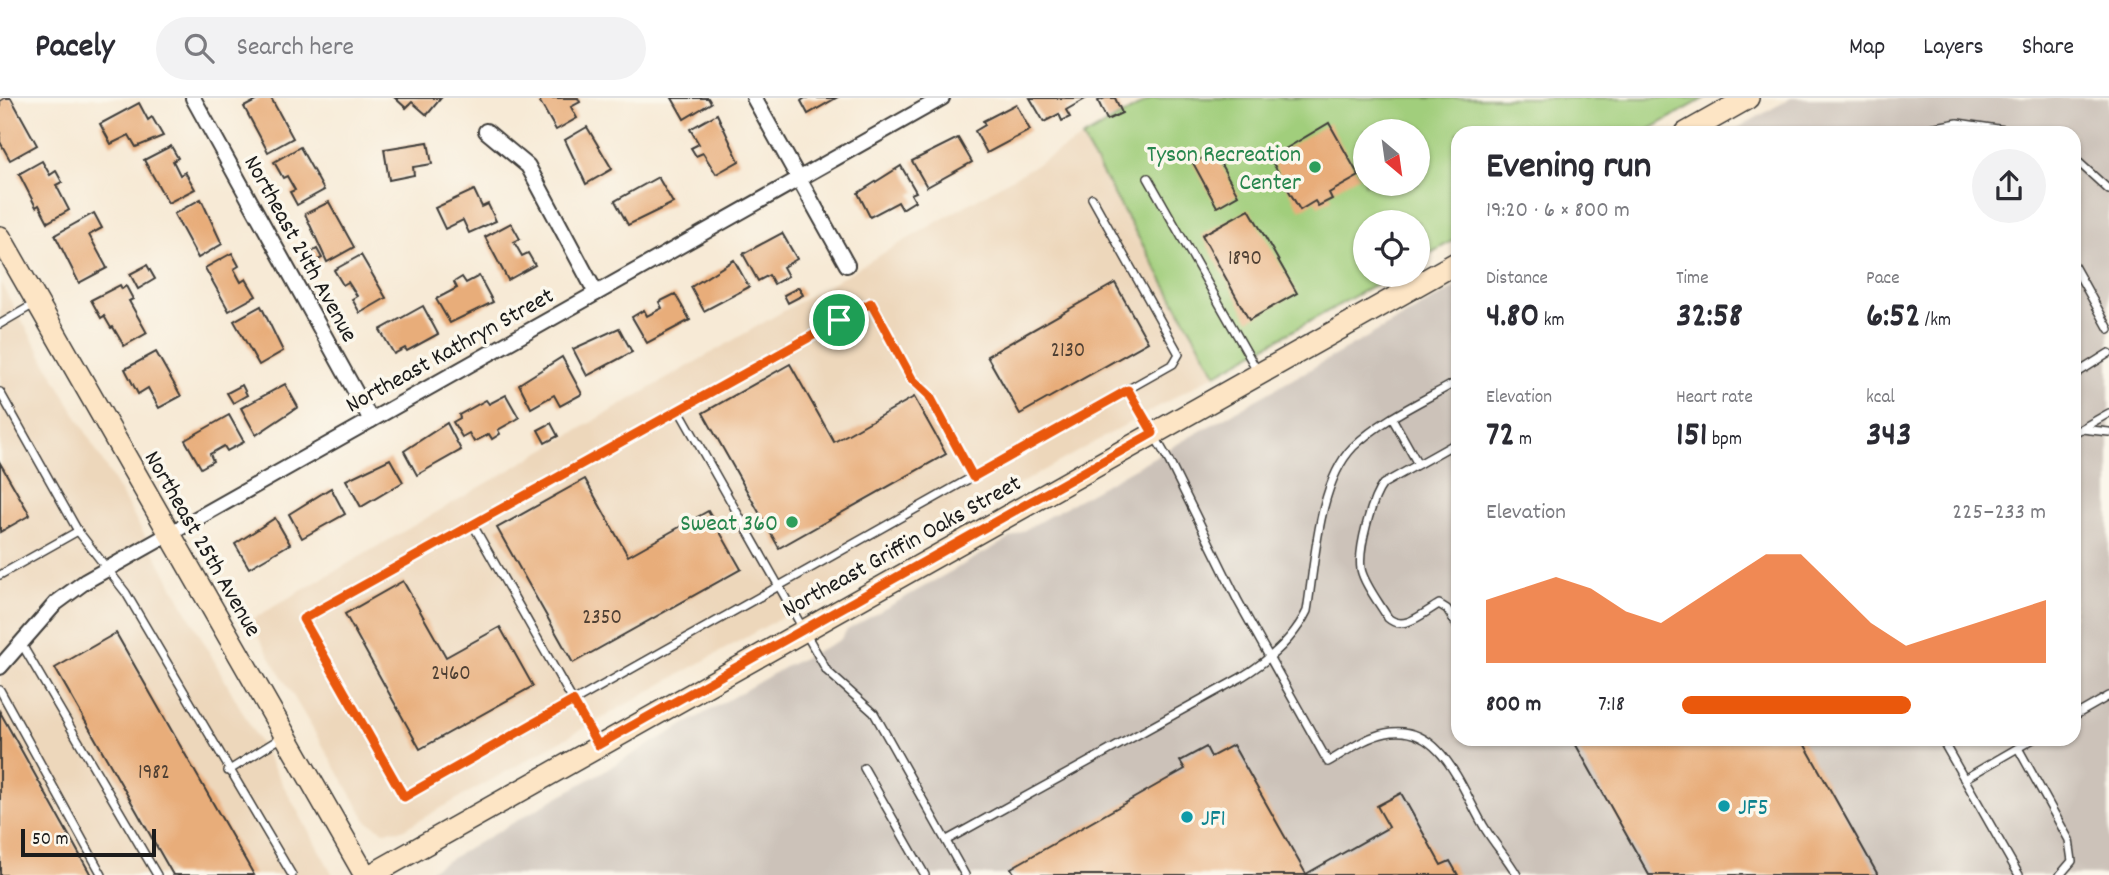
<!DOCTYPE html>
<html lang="en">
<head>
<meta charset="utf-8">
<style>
	body { margin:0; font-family:Dekko,sans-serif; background:#f2f2f3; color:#2b2b33; height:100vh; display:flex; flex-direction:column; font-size:26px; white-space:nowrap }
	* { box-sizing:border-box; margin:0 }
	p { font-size:23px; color:#7c7c81 }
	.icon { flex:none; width:38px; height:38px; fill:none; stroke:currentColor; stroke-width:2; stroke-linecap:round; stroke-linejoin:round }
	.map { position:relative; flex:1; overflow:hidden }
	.side { position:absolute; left:1451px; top:28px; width:630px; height:620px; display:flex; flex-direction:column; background:#fff; border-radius:21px; box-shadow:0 2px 5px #0004 }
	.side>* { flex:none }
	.needle { width:46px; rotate:151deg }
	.buttons { position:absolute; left:1353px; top:21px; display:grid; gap:14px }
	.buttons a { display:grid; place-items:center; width:77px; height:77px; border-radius:50%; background:#fff; box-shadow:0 2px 5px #0004; font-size:35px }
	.scale { position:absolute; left:21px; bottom:18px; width:135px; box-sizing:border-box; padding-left:7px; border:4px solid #1c1c1c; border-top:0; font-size:19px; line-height:24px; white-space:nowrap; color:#1c1c1c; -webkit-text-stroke:5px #fbf7ec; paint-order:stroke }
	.pin { position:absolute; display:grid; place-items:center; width:60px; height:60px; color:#fff; margin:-30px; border:4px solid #fff; border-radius:50%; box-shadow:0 2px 7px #0007 }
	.round { display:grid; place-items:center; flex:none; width:74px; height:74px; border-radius:37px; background:#f2f2f3 }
	.summary { display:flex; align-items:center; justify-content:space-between; height:119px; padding:0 35px }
	h1 { font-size:38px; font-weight:700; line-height:52px }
	.figures { display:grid; grid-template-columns:repeat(3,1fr); gap:10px; height:119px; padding:7px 35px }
	.figures div { display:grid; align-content:center }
	.figures b { font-size:35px; font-weight:700 }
	.figures small { font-size:19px; font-weight:400 }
	.figures p { font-size:19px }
	.chart { height:196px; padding:14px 35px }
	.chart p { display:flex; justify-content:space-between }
	.chart svg { width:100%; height:126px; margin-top:7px; fill:#ea580c; opacity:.7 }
	ul { padding:0 35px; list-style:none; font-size:23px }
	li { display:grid; grid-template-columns:112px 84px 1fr; align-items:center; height:52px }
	li i { height:18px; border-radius:9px; background:#ea580c }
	header { display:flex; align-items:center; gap:42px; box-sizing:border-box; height:98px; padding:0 35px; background:#fff; border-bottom:2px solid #e1e1e2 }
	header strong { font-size:33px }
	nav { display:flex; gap:38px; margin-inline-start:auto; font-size:24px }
	.search { width:490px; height:63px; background:#f2f2f3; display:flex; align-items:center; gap:18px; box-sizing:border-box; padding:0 24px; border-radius:38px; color:#7c7c81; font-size:26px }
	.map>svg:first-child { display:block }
	.built { fill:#edd7bb }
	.industrial { fill:#ccc2b9 }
	.green { fill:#a1ce7b; stroke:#5e754c; stroke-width:2; fill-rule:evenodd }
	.building { fill:#e8ad7a }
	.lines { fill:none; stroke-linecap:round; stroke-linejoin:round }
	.lane-casing { stroke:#3d3b38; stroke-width:10 }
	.street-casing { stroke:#3d3b38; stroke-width:18 }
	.secondary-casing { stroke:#3d3b38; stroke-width:24 }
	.lane { stroke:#fff; stroke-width:7 }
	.street { stroke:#fff; stroke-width:14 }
	.secondary { stroke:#fde5c5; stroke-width:21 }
	.route-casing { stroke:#fff; stroke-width:14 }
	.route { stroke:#ea580c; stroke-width:9 }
	.leisure-dot { fill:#2e9e5b; stroke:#fbf7ec; stroke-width:2.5 }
	.culture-dot { fill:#0f9aa8; stroke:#fbf7ec; stroke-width:2.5 }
	.labels { text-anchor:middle; stroke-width:7; stroke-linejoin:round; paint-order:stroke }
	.number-label { font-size:21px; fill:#4f4034 }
	.leisure-label { font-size:24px; fill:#27864d; stroke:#fbf7ec; text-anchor:end }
	.street-label { font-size:24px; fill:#1c1c1c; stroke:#fbf7ec }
	.culture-label { font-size:24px; fill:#0d838f; stroke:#fbf7ec; text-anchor:start }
</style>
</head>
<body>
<header>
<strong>Pacely</strong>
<div class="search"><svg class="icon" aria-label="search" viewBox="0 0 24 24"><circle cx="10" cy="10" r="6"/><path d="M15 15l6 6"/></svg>Search here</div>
<nav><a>Map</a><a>Layers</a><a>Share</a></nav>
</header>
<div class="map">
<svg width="2109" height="777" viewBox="0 0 2109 777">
	<rect width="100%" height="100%" fill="#fbf7ec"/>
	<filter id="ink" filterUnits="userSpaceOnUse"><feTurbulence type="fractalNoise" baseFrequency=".0143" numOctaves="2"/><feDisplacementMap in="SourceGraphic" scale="14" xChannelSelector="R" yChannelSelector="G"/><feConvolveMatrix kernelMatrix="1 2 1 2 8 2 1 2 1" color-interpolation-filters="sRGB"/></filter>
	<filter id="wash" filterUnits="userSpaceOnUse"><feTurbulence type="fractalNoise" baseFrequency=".00686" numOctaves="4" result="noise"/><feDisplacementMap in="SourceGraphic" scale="28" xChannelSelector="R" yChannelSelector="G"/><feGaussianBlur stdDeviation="1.57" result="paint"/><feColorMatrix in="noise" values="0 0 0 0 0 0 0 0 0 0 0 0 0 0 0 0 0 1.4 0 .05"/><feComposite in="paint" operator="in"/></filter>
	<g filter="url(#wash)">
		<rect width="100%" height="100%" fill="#f7ead6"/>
		<g class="built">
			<path d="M1082,40L1216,276L402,732L384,733L367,723L249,523Z"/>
			<path d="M0,184L140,429L333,777H0Z"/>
		</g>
		<path class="industrial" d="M1791,0H2109V777H422L785,569L840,542L847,532L1458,188V640H2074V35H1729Z"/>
		<path class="green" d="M1153,0H1705L1643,35H1458V140L1418,162V124H1365V177H1392L1216,276L1082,40ZM1365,33H1418V86H1365Z"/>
		<g id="blocks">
			<g class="building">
				<path d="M5,0H11L37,47L10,62L0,44V3Z"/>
				<path d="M261,0H271L293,40L268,54L244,9Z"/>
				<path d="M395,0H441L427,17L412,4L406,10Z"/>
				<path d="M541,0H578L580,4L571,9L577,20L556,32L540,4Z"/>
				<path d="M672,0H708L711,5L684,21Z"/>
				<path d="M805,0H836L808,16L801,3Z"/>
				<path d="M1030,0H1087L1066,12L1070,19L1062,23L1059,16L1044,24Z"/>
				<path d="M1105,0H1115L1122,15L1107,22L1098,3Z"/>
				<path d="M139,5L148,22L152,19L163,38L136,49L129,37L111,46L100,26Z"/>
				<path d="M1016,6L1030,32L987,55L975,33L985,27L983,23Z"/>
				<path d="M717,16L739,63L716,76L703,55L696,58L691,50L699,46L690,31Z"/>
				<path d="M1329,25L1359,78L1329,95L1332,101L1318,108L1315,103L1300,112L1270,60Z"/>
				<path d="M587,29L612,71L586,86L565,42Z"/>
				<path d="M958,40L972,64L927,89L912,63Z"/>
				<path d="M428,44L432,66L413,69L414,77L389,82L384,51Z"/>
				<path d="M171,48L178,60L173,63L180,77L185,74L195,91L168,105L144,62Z"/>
				<path d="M300,49L324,92L297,107L290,94L295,92L287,78L283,80L274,64Z"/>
				<path d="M1214,54L1238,97L1217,109L1193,65Z"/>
				<path d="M42,63L50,77L56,73L62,84L56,87L69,112L48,124L39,107L36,109L19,76Z"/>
				<path d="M901,68L916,94L911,96L915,103L902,111L898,104L870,119L858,95Z"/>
				<path d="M658,79L673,105L628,127L615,103Z"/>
				<path d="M474,92L482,109L488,106L496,123L469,135L463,122L445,131L435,110Z"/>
				<path d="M201,101L222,146L198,160L174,116Z"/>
				<path d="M329,104L354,149L327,164L305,116Z"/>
				<path d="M1249,111L1297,195L1249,222L1202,137Z"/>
				<path d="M94,115L102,130L89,137L107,170L79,185L55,137Z"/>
				<path d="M511,125L520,141L514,144L522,158L528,155L535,167L508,182L485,139Z"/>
				<path d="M782,135L797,161L783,169L788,178L774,186L769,177L758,183L743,156Z"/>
				<path d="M317,151L322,160L309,167L304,159Z"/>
				<path d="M232,155L239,168L234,171L241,184L246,181L256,198L229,213L205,170Z"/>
				<path d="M361,157L386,200L360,215L352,201L357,198L348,184L343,187L334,172Z"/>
				<path d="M734,162L749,189L704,213L691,189Z"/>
				<path d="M147,167L155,181L138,191L130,176Z"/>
				<path d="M479,178L493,204L450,225L436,201L457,190L454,184L462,179L466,185Z"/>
				<path d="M1115,185L1148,244L1020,316L987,258Z"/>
				<path d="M120,187L122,191L126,188L133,201L129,203L147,235L124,248L113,229L111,230L104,218L101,220L91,202Z"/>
				<path d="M799,189L803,197L788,205L784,197Z"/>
				<path d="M675,196L690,222L647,245L632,219L644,212L647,218L662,210L659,204Z"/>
				<path d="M261,208L283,253L259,267L234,223Z"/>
				<path d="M423,208L438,236L407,253L405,250L394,256L380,232Z"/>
				<path d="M619,230L632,254L587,278L573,251Z"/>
				<path d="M156,254L181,298L159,310L148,290L138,296L125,271Z"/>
				<path d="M562,259L582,296L560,308L554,297L531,310L519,286Z"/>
				<path d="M790,266L834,344L914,299L946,356L779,450L703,315Z"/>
				<path d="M285,286L298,309L256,337L241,310Z"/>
				<path d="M242,287L247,297L233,305L227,295Z"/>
				<path d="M506,297L519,320L498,332L500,336L492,341L489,336L474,344L469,335L462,339L453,324L460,320L459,317L486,302L489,306Z"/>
				<path d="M229,317L244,344L227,353L224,348L210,356L213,363L201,370L185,342Z"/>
				<path d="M447,325L461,352L417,377L404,353Z"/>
				<path d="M551,325L558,338L545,345L538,332Z"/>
				<path d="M390,361L403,384L361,409L346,382Z"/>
				<path d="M0,365L30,417L0,434Z"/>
				<path d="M585,381L628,458L708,413L741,471L573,565L497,430Z"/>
				<path d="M331,390L345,416L302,440L289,416Z"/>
				<path d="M275,420L290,446L249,470L235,446Z"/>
				<path d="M403,483L446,559L500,529L533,588L420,651L345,516Z"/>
				<path d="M116,535L254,777H173L55,570Z"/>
				<path d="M0,614L91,777H0Z"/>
				<path d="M1572,640H1801L1878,777H1649Z"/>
				<path d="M1233,647L1306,776L1389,729L1377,708L1401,695L1441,767L1450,763L1458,777H1015L1011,770L1185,671L1180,663L1206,649L1211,659Z"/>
			</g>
		</g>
	</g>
	<g filter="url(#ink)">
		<use href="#blocks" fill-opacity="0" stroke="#3d3b38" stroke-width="2"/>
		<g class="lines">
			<g class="lane-casing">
				<g id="lane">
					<path d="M1902,35L1958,25L2024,35"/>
					<path d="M2074,60L2109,92"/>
					<path d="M1148,80L1258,274"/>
					<path d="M2074,168L2109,231"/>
					<path d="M0,226L36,205"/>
					<path d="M2074,277L2109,255"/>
					<path d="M1128,292L1169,363L1238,503L1328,664C1346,654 1365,639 1386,635C1443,623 1463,696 1486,732C1496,748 1508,761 1517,777"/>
					<path d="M0,294L78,433L126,495L292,777"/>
					<path d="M679,312L827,573L874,615L965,777"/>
					<path d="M1392,320L1418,366"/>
					<path d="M2082,331L2109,334"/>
					<path d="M2074,335L2109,315"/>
					<path d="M1458,344L1383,386C1371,402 1358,451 1361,471C1364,486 1380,506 1388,520C1404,534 1423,515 1439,506L1447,511L1458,529"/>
					<path d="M973,378L929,297L912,281L871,205L303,521L404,699L1173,266L1179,256L1092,100"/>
					<path d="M473,427L597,645"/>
					<path d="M0,477L78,433"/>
					<path d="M21,545L157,777"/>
					<path d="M0,592L102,777"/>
					<path d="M2074,618L2109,598"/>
					<path d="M1941,640L2019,777"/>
					<path d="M2018,650L2069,742L2072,763L2060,777"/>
					<path d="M864,670L925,777"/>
					<path d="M228,673L284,638"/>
					<path d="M1964,681L2035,640"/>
					<path d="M947,742L1240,580C1268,563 1293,542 1307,513C1315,465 1318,385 1353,349C1382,321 1423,303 1458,283"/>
				</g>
			</g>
			<g class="street-casing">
				<g id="street">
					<path d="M193,0L371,322"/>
					<path d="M754,0L847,167"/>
					<path d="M486,33L528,68L596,195"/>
					<path d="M0,569L56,505L86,483L942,0"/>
				</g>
			</g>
			<g class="secondary-casing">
				<g id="secondary">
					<path d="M1686,35L1748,0"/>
					<path d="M0,139L365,777"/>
					<path d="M371,777L1458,164"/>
				</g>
			</g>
			<use href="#lane" class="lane"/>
			<use href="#street" class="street"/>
			<use href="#secondary" class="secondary"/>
		</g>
	</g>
	<g class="lines" filter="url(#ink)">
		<g class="route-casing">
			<path id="route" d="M871,205L912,281L929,297L973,379L1128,292L1153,335L598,647L573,603L404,699L303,521Z"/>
		</g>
		<use href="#route" class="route"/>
	</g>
	<g class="leisure-dot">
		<circle cx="1315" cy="69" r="7"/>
		<circle cx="792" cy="424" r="7"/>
	</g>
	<g class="culture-dot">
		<circle cx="1724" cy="708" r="7"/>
		<circle cx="1187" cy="719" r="7"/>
	</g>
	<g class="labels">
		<g class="number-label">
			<text x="1245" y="166">1890</text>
			<text x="1068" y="258">2130</text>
			<text x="602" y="525">2350</text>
			<text x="451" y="581">2460</text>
			<text x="154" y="680">1982</text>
		</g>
		<g class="leisure-label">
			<text x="1301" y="63">Tyson Recreation<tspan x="1301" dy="28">Center</tspan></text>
			<text x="778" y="432">Sweat 360</text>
		</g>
		<g class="street-label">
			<text transform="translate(302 150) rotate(61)" y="8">Northeast 24th Avenue</text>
			<text transform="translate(449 251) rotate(-29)" y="8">Northeast Kathryn Street</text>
			<text transform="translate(204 445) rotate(60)" y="8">Northeast 25th Avenue</text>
			<text transform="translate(901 447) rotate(-29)" y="8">Northeast Griffin Oaks Street</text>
		</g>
		<g class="culture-label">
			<text x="1738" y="716">JF5</text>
			<text x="1201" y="727">JF1</text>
		</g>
	</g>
</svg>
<div class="buttons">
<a><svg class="needle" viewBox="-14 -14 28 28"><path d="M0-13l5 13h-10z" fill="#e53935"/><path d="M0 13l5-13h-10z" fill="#7c7c81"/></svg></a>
<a><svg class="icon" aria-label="locate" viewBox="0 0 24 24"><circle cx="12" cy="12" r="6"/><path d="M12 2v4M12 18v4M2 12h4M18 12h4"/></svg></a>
</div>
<div class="scale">50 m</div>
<div class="pin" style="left:839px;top:222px;background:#1e9e55"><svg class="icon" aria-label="arrive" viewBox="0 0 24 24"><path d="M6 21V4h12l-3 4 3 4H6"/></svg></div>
<section class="side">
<div class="summary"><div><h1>Evening run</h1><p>19:20 · 6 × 800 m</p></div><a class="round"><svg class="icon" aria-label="share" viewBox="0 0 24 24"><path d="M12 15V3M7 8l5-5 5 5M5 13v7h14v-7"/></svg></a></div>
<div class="figures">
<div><p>Distance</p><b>4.80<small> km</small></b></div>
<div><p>Time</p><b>32:58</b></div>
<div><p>Pace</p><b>6:52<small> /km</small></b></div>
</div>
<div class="figures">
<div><p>Elevation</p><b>72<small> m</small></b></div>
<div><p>Heart rate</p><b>151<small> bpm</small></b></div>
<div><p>kcal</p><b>343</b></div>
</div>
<div class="chart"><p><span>Elevation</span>225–233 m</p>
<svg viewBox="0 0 160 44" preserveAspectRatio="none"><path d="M0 44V22L10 18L20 14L30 18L40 26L50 30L60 22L70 14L80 6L90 6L100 18L110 30L120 38L130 34L140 30L150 26L160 22V44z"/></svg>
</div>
<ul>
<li><b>800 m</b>7:18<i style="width:63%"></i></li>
</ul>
</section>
</div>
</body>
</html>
